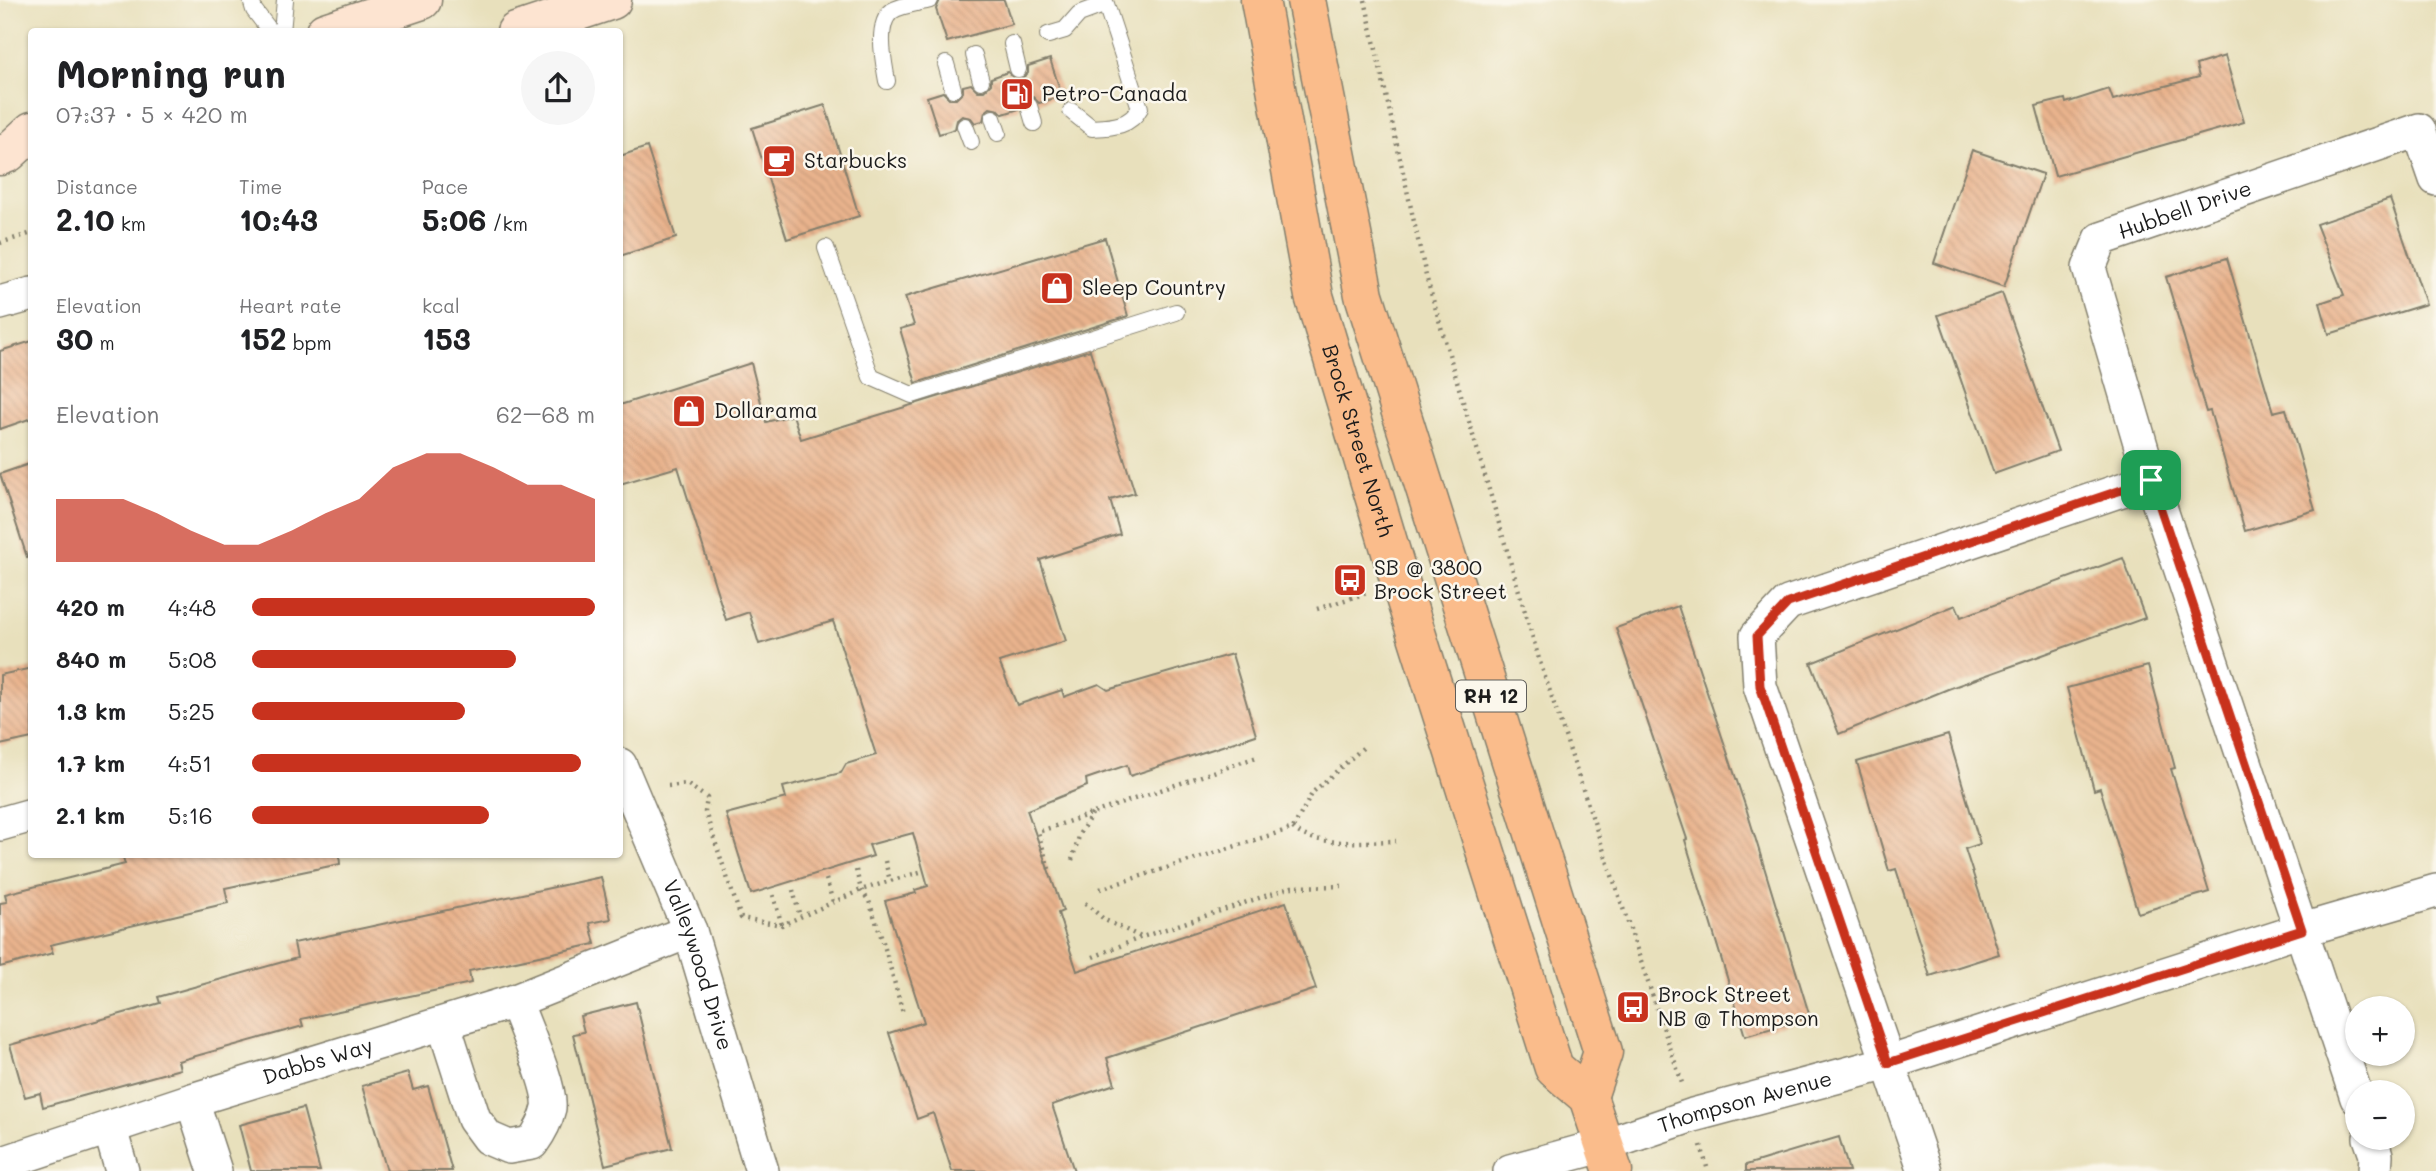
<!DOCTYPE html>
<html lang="en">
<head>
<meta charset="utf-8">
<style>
	body { margin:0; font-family:Mali,sans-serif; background:#f6f6f6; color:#202124; height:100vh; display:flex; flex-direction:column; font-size:26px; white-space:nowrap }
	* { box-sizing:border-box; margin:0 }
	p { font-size:23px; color:#757577 }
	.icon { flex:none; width:38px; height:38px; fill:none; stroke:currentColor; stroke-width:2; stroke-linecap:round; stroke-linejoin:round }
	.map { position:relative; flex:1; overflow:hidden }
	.panel { position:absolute; left:28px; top:28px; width:595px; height:830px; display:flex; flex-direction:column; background:#fff; border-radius:7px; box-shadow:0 2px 5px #0004 }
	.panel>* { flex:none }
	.tools { position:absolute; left:2345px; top:996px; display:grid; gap:14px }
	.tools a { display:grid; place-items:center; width:70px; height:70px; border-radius:50%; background:#fff; box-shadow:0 2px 5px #0004; font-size:35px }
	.pin { position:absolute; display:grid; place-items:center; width:60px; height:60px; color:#fff; margin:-30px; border-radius:14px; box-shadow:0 4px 10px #0006 }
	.round { display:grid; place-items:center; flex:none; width:74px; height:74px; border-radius:37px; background:#f6f6f6 }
	.headline { display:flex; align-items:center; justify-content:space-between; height:119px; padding:0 28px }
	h1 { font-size:38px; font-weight:800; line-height:52px }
	.metrics { display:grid; grid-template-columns:repeat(3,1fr); gap:10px; height:119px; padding:7px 28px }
	.metrics div { display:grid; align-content:center }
	.metrics b { font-size:30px; font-weight:800 }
	.metrics small { font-size:19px; font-weight:400 }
	.metrics p { font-size:19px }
	.chart { height:196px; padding:14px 28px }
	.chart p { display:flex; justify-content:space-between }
	.chart svg { width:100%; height:126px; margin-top:7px; fill:#c8321e; opacity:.7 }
	ul { padding:0 28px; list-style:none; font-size:23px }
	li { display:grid; grid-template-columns:112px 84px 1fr; align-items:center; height:52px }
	li i { height:18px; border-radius:9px; background:#c8321e }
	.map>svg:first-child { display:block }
	.building { fill:url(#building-back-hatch) }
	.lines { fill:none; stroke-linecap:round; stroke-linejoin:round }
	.lane-casing { stroke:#827e6c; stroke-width:18 }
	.street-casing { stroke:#827e6c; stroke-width:36 }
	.secondary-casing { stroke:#827e6c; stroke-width:41 }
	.primary-casing { stroke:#827e6c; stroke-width:41 }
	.path { stroke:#827e6c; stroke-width:4.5; stroke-dasharray:2 5; stroke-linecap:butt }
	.lane { stroke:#fff; stroke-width:16 }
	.street { stroke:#fff; stroke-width:33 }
	.secondary { stroke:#fde4d1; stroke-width:38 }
	.primary { stroke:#fabc8b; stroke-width:38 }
	.route-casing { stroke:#fff; stroke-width:14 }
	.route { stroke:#c8321e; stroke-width:9 }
	.labels { text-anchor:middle; stroke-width:5; stroke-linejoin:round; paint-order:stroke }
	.shield { fill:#fbf7ec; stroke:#5f5e5a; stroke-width:2 }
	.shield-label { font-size:19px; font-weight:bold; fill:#1c1c1c }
	.poi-label { font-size:21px; fill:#1c1c1c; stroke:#fbf7ec; text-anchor:start }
	.street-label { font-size:21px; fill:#1c1c1c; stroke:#fbf7ec }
</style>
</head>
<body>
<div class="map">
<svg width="2436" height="1171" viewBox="0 0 2436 1171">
	<defs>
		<pattern id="building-back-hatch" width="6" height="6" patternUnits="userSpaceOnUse" patternTransform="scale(1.75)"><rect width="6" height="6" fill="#e9b38d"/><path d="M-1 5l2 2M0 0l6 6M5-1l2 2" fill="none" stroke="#c79979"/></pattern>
	</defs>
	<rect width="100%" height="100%" fill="#fbf7ec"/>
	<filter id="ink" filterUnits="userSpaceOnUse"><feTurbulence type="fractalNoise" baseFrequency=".0143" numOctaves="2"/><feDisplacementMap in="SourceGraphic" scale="14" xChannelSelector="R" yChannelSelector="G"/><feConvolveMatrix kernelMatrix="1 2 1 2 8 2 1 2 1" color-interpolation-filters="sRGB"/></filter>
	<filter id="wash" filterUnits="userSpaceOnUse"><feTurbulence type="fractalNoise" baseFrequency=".00686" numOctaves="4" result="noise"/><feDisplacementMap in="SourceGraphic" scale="28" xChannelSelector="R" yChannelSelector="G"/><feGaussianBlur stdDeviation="1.57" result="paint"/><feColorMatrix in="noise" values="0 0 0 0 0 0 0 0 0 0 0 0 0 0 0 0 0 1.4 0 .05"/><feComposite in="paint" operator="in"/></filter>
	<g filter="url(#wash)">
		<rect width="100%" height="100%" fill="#e8e0bc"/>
		<g id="blocks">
			<g class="building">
				<path d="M940,0H1004L1012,24L947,42L936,9Z"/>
				<path d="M2225,56L2244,122L2055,176L2036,106L2065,99L2066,103L2109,89L2113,100L2199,77L2196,65Z"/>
				<path d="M1050,59L1062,96L1039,103L1032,96H1025L1019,103V109L1003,114L999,110L990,108L985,112L983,121L975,123L971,118L962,116L957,120L955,129L939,134L927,97L943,92L950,99H956L963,92V86L971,84L978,91H984L991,84V78L1008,72L1014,79H1021L1028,73V66Z"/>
				<path d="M825,105L859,216L787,239L752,128Z"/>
				<path d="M647,147L676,238L620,256V156Z"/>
				<path d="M1972,150L2043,174L2004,287L1934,263Z"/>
				<path d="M2390,199L2426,304L2329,334L2320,303L2344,295L2316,224Z"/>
				<path d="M1105,238L1128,316L916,383L900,329L914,325L905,297Z"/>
				<path d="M2227,258L2273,412L2286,409L2315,510L2245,531L2210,411L2206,412L2166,277Z"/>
				<path d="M2002,293L2058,451L1994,474L1938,315Z"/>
				<path d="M32,341V418L0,429V351Z"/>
				<path d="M1090,350L1135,493L1110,500L1120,534L1040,560L1066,641L999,662L1017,705L1062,690L1064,697L1099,684L1108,690L1232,654L1256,735L1130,776L1127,765L1086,779L1087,786L1027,810L1063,911L1058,913L1077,971L1286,902L1316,989L1107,1058L1115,1084L1052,1105L1074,1171H952L933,1113L917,1119L889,1033L924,1022L885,901L916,893L915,890L928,886L913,833L869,845L873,856L751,894L726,814L786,798L783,787L841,773L846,764L876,755L833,621L759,644L749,612L726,620L678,467L620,484V405L751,363L766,422L793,415L801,439Z"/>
				<path d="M32,463V556L27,557L0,474Z"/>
				<path d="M2123,558L2145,618L1948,689L1839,734L1811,663L1956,605L1961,617Z"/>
				<path d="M1678,606L1747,811L1810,1017L1745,1036L1685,840L1687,839L1616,628Z"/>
				<path d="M2148,666L2175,768L2171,769L2209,892L2138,913L2100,788L2094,790L2067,688Z"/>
				<path d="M32,668V738L0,745V675Z"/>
				<path d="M1948,735L1980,844L1965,849L1999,954L1930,976L1896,869L1889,871L1857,762Z"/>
				<path d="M122,854H339L340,864L225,888L228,903L50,945L53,953L0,967V903L7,902L5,894L125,864Z"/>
				<path d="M601,877L611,919L590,923L595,944L469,971L471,983L301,1019L303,1026L178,1061L180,1069L43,1107L40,1093L25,1097L10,1045L160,1003L158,997L297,958L294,943Z"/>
				<path d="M636,1002L672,1148L605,1165L573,1034L584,1032L580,1016Z"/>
				<path d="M408,1073L413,1090L428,1086L452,1171H387L362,1086Z"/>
				<path d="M303,1108L320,1171H251L239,1125Z"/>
				<path d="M1839,1137L1849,1171H1746V1165Z"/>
			</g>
		</g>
	</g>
	<g filter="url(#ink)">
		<use href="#blocks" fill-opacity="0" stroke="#827e6c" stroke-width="2"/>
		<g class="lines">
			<g class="lane-casing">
				<g id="lane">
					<path d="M251,0L254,10L271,32"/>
					<path d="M282,32L285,0"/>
					<path d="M1048,35L1065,30L1079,14L1106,4L1140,108C1130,127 1111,127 1092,128L1071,111"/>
					<path d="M1012,44L1018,69"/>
					<path d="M974,55L981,81"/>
					<path d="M946,64L953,89"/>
					<path d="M887,81C884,63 875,24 892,11C901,5 919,3 930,0"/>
					<path d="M1029,106L1034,123"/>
					<path d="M993,118L998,133"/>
					<path d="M965,126L971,142"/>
					<path d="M826,248L871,377L912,395L1176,312"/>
				</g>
			</g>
			<g class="street-casing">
				<g id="street">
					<path d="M0,303L32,294"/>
					<path id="s1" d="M2151,480L2089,268L2101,239L2419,130L2436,179"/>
					<path id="s2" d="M620,765L690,931L762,1171"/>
					<path d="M0,824L32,815"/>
					<path d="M444,1025L474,1119L488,1138L509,1147L532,1143C540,1132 546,1121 549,1108C552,1087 523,1024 515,1001"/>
					<path d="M192,1100L215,1171"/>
					<path d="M110,1129L122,1171"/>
					<path d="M2370,1138L2376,1155L2375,1171"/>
					<path id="s3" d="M0,1164L192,1100L515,1001L690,931"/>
					<path id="s4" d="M1510,1171L1605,1145L1693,1115L1888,1063L2302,930L2436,891"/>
					<path d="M1925,1171L1760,686L1757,636L1788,603L2151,480L2357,1098"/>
				</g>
			</g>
			<g class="secondary-casing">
				<g id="secondary">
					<path d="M325,32L422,0"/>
					<path d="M516,32L612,0"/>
					<path d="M0,156L8,153L32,131"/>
				</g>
			</g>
			<g class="primary-casing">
				<g id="primary">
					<path id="s5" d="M1260,0L1314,296L1400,582L1554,1068L1588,1097L1613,1171"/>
					<path d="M1306,0L1364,295L1603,1052L1588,1097"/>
				</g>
			</g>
			<g class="path">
				<path d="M1365,0L1426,276L1539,659L1683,1086"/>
				<path d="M0,243L32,233"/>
				<path d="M1317,609L1370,592"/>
				<path d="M668,786L687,784L707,798L705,812L741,918L782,925L861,890L923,871"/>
				<path d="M1293,828C1313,848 1369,841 1396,841"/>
				<path d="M1072,860L1080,833L1092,814"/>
				<path d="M885,861L890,881"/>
				<path d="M1049,869L1038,832L1257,757"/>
				<path d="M856,870L861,890L869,901L884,945L903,1013"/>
				<path d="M826,879L833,902"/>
				<path d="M1100,889L1293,828L1313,792L1365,746"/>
				<path d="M793,890L800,917"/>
				<path d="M773,895L782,925"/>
				<path d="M1085,903L1105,920L1141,937"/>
				<path d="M1093,957L1142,937L1292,887L1345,886"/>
				<path d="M1701,1145L1708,1171"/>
			</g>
			<use href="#lane" class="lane"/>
			<use href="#street" class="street"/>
			<use href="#secondary" class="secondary"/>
			<use href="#primary" class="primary"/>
		</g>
	</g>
	<g class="lines" filter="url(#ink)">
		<g class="route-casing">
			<path id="route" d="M2151,480L2302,930L1888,1063L1760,686L1757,636L1788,603Z"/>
		</g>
		<use href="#route" class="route"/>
	</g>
	<defs>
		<g id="fuel-square" transform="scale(1.75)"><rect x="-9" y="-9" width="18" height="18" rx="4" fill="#c8321e" stroke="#fbf7ec"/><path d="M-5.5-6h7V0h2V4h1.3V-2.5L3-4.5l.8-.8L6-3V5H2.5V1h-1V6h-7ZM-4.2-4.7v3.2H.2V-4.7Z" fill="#fff"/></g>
		<g id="cafe-square" transform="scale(1.75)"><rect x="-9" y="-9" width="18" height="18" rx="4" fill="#c8321e" stroke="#fbf7ec"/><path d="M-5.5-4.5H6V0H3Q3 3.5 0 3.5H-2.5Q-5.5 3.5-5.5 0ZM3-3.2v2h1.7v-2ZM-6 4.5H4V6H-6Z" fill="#fff"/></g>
		<g id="shop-square" transform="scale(1.75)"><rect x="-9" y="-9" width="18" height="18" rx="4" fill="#c8321e" stroke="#fbf7ec"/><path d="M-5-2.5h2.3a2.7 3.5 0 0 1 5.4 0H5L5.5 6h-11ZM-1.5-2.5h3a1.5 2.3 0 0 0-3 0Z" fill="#fff"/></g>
		<g id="bus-square" transform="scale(1.75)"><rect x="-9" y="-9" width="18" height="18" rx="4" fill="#c8321e" stroke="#fbf7ec"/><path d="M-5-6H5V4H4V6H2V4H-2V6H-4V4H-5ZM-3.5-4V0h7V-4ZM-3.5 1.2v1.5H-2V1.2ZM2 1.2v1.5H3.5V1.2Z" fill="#fff"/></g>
	</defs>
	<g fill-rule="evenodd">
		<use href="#fuel-square" x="1017" y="94"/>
		<use href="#cafe-square" x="779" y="161"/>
		<use href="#shop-square" x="1057" y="288"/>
		<use href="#shop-square" x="689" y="411"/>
		<use href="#bus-square" x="1350" y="580"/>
		<use href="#bus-square" x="1633" y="1007"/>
	</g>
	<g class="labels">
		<rect class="shield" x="1456" y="680.5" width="70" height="31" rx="5"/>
		<g class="shield-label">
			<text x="1491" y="703">RH 12</text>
		</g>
		<g class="poi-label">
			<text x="1042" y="101">Petro-Canada</text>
			<text x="804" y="168">Starbucks</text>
			<text x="1082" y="295">Sleep Country</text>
			<text x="714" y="418">Dollarama</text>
			<text x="1374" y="575">SB @ 3800<tspan x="1374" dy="24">Brock Street</tspan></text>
			<text x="1658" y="1002">Brock Street<tspan x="1658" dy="24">NB @ Thompson</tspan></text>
		</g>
		<g class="street-label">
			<text dy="7" stroke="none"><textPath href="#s1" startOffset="341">Hubbell Drive</textPath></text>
			<text dy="7" stroke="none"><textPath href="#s5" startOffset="452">Brock Street North</textPath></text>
			<text dy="7" stroke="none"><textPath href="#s2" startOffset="215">Valleywood Drive</textPath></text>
			<text dy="7" stroke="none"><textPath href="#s3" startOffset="334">Dabbs Way</textPath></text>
			<text dy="7" stroke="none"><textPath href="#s4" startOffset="245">Thompson Avenue</textPath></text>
		</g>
	</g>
</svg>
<div class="tools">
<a>+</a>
<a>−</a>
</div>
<div class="pin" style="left:2151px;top:480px;background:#1e9e55"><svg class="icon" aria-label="arrive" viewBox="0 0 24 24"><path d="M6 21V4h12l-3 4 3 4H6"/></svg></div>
<section class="panel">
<div class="headline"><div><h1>Morning run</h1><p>07:37 · 5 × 420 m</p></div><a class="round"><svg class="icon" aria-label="share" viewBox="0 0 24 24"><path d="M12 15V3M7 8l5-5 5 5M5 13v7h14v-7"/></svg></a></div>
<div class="metrics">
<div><p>Distance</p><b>2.10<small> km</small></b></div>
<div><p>Time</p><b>10:43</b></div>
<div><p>Pace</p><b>5:06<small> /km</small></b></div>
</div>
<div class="metrics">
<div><p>Elevation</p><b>30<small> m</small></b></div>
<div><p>Heart rate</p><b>152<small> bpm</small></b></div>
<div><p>kcal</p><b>153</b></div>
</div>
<div class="chart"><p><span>Elevation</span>62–68 m</p>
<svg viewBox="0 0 160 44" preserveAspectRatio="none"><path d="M0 44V22L10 22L20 22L30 27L40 33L50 38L60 38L70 33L80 27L90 22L100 11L110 6L120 6L130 11L140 17L150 17L160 22V44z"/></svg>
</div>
<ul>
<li><b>420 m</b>4:48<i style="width:100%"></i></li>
<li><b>840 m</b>5:08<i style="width:77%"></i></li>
<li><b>1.3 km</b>5:25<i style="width:62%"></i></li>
<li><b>1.7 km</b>4:51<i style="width:96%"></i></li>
<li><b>2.1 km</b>5:16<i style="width:69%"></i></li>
</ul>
</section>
</div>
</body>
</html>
